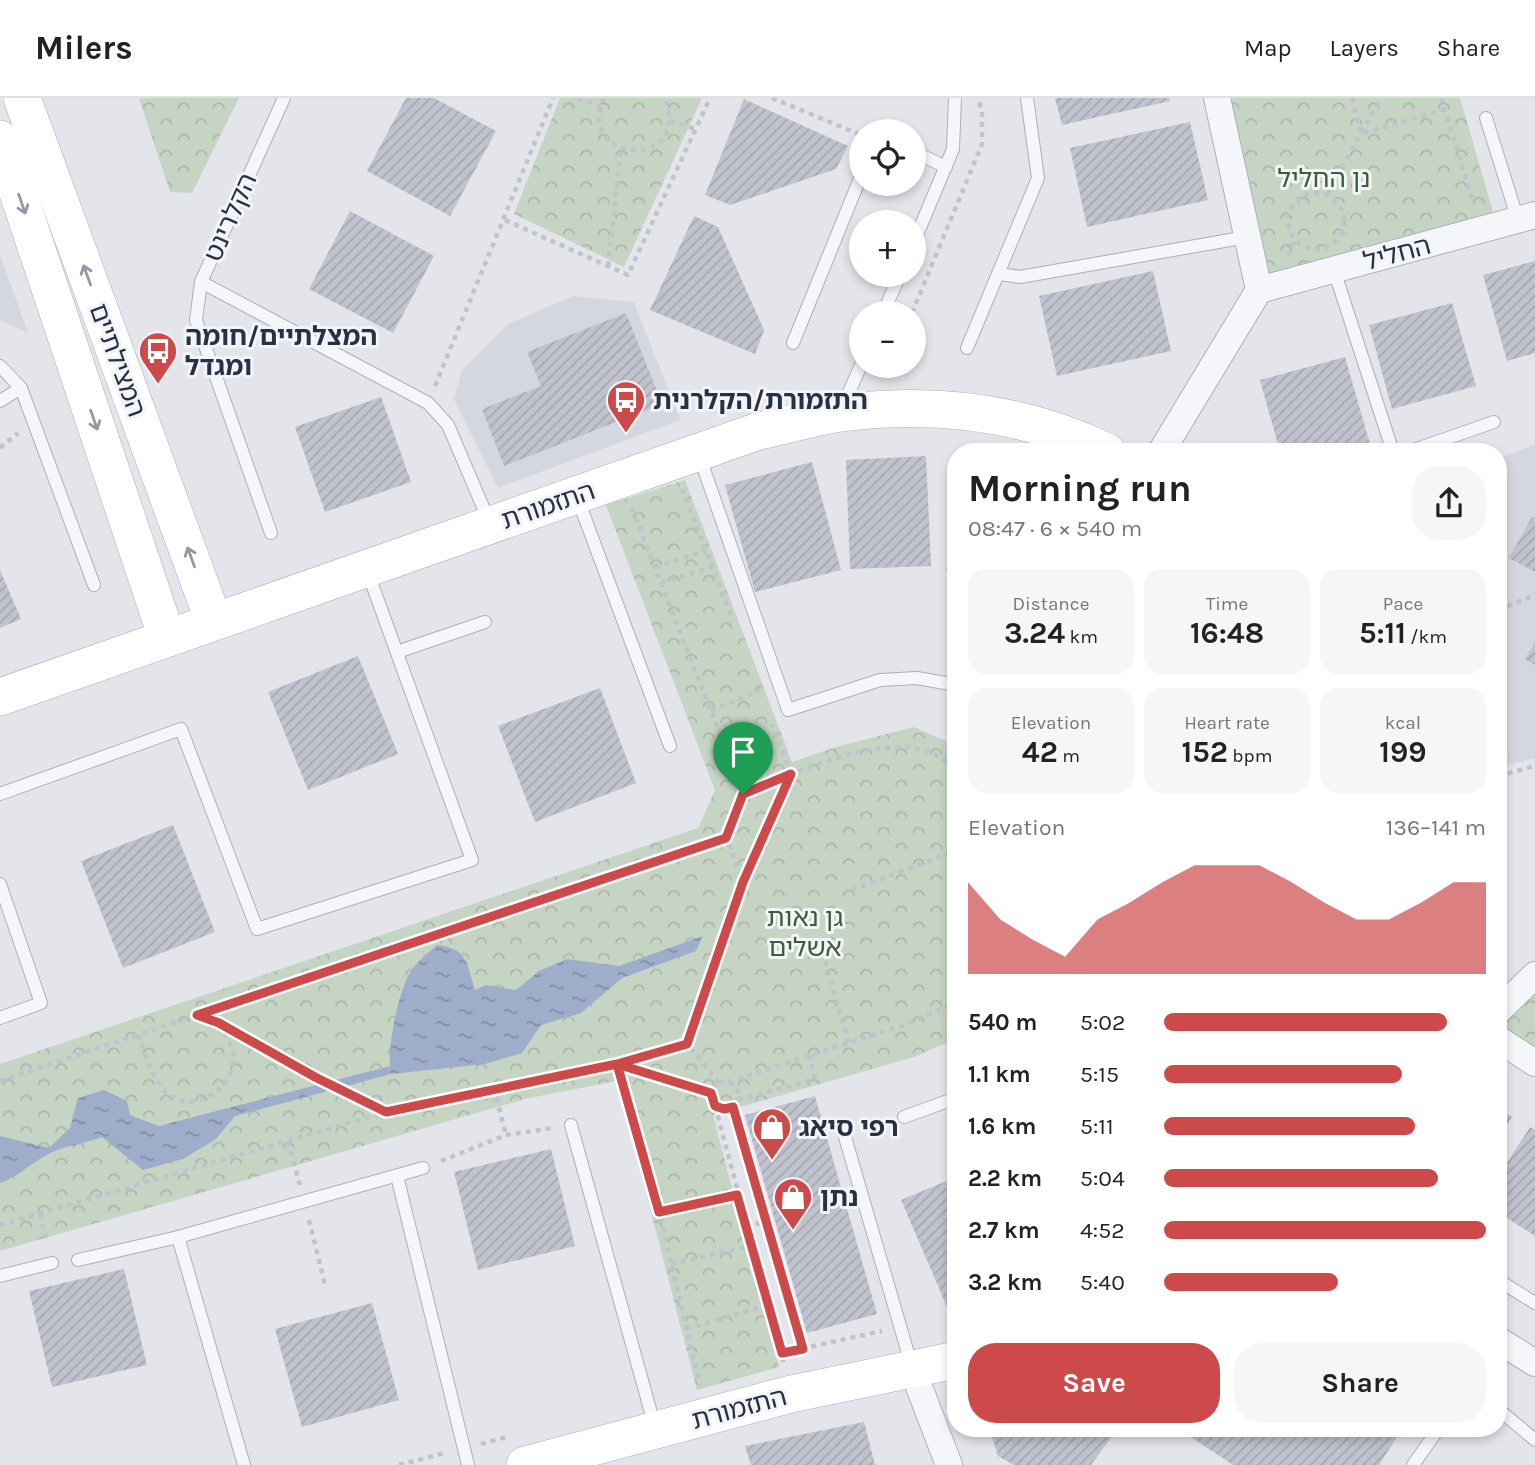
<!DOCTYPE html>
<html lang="en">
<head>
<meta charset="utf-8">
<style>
	body { margin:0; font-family:Karla,"Noto Sans Hebrew",sans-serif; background:#f6f6f6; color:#222; height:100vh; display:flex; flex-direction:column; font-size:26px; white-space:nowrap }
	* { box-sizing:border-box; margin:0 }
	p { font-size:23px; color:#767676 }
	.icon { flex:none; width:38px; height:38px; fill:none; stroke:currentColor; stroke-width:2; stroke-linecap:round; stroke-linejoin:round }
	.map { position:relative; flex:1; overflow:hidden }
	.details { position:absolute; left:947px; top:345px; width:560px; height:994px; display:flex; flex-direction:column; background:#fff; border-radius:28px; box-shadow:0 4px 10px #0003 }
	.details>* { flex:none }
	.tools { position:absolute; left:849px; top:21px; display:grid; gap:14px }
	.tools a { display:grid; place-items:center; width:77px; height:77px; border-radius:50%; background:#fff; box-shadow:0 4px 10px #0003; font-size:35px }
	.pin { position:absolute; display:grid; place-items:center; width:60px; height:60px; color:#fff; margin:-72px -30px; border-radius:50% 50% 50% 0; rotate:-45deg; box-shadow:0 0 7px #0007 }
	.pin .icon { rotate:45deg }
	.round { display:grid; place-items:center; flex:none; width:74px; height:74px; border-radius:28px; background:#f6f6f6 }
	.summary { display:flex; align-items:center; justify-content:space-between; height:119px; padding:0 21px }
	h1 { font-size:38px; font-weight:700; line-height:52px }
	.metrics { display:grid; grid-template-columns:repeat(3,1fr); gap:10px; height:119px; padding:7px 21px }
	.metrics div { display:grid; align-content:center; border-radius:18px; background:#f6f6f6; text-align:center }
	.metrics b { font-size:30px; font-weight:700 }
	.metrics small { font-size:19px; font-weight:400 }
	.metrics p { font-size:19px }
	.chart { height:196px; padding:14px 21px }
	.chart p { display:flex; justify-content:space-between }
	.chart svg { width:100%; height:126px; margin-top:7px; fill:#cd4a4b; opacity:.7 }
	.button { display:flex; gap:14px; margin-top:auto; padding:14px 21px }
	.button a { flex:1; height:80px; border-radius:28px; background:#cd4a4b; color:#fff; font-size:28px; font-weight:700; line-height:80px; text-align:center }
	.button a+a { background:#f6f6f6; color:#222 }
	ul { padding:0 21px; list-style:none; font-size:23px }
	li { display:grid; grid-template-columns:112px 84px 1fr; align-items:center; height:52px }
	li i { height:18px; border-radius:9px; background:#cd4a4b }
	header { display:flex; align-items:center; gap:42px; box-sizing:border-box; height:98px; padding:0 35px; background:#fff; border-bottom:2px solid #e0e0e0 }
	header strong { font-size:33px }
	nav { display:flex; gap:38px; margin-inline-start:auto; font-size:24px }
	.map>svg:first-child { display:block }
	.built { fill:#d5d7e0 }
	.park { fill:url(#park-crowns) }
	.water { fill:url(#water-ripples) }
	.building { fill:url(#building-hatch) }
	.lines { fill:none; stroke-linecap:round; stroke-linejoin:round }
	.lane-casing { stroke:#acafb9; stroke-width:14 }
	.street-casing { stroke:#acafb9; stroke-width:28 }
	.secondary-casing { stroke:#acafb9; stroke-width:38 }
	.path { stroke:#c0c3ca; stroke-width:4.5; stroke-dasharray:5 5; stroke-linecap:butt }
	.lane { stroke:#f5f6f9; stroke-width:12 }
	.street { stroke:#f5f6f9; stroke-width:26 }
	.secondary { stroke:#fff; stroke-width:37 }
	.oneway { stroke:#9498a1 }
	.route-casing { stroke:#fff; stroke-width:14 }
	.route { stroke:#cd4a4b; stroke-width:9 }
	.labels { text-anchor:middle; stroke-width:6; stroke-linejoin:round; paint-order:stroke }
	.park-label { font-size:26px; fill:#3a5e38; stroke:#f2f4f8 }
	.street-label { font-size:26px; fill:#2a3043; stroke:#f2f4f8 }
	.poi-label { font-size:26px; font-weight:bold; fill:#2a3043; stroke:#f2f4f8; text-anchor:start }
</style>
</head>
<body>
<header>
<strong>Milers</strong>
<nav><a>Map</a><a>Layers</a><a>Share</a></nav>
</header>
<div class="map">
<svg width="1535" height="1367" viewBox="0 0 1535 1367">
	<defs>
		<pattern id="park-crowns" width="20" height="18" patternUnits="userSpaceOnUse" patternTransform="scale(1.75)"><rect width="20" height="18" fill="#c6d4c4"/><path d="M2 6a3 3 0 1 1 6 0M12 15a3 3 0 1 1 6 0" fill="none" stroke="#aab6aa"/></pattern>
		<pattern id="water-ripples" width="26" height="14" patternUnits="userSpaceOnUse" patternTransform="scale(1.75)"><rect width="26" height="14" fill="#9eadca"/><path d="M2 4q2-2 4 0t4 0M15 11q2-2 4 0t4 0" fill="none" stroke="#818da6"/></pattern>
		<pattern id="building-hatch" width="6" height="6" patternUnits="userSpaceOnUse" patternTransform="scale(1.75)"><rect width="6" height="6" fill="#c0c3cd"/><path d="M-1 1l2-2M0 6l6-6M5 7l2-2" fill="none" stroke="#a5a8b1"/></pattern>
	</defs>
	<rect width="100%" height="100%" fill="#e3e5eb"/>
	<g class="built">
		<path d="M0,157L28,235L0,222Z"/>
		<path d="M573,198L634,204L680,322L498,390L454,301L462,272L508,226Z"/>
		<path d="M1535,346V660L1498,670V361Z"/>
	</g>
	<g class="park">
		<path d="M139,0H239L192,95L170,94Z"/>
		<path d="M560,0H702L624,169L514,116Z"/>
		<path d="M1225,0H1460L1494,117L1263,182Z"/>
		<path d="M685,382L792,664L836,649L914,629L955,647V941L914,959L713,1017L779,1269L697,1292L617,983L525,1001L0,1153V966L698,730L715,692L606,407Z"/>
		<path d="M1535,887V956L1498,931V925Z"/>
	</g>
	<path class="water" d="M703,838L696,853L622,880L581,915L541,927L522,955L485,966L391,976L235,1018L216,1041L183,1061L143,1072L102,1039C82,1047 62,1047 43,1059C28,1068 17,1079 0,1085V1038L49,1050L70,1030L78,1000L104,992L127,1003L130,1017L159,1028L390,968C388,946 399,888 413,870C420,862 429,854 437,847C469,851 466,865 475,892L486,887L516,892L539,873L567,861L619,868Z"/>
	<g class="building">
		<path d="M406,0H434L496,33L450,118L367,73Z"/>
		<path d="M1055,0H1169L1170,3L1062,27Z"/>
		<path d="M744,1L848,48L836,71L730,107L705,97Z"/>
		<path d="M1190,24L1208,102L1087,129L1070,50Z"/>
		<path d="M350,113L434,158L393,235L309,191Z"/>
		<path d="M694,118L718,129L764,232L755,256L650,212Z"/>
		<path d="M1535,163V255L1507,263L1483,177Z"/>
		<path d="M1153,173L1171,253L1057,278L1039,198Z"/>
		<path d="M1452,205L1476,288L1392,311L1369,227Z"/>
		<path d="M626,215L662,306L504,368L482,311L541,288L527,254Z"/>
		<path d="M1345,259L1370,346L1344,354H1280L1260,282Z"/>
		<path d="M381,299L411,384L325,414L295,329Z"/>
		<path d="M926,358L931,468L850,471L846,362Z"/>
		<path d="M812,364L841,472L755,494L725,387Z"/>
		<path d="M1532,419L1535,421V474L1509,460Z"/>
		<path d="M955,443H956V475L946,472Z"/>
		<path d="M0,472L21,521L0,530Z"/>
		<path d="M1535,544V567L1525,561Z"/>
		<path d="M358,558L398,656L308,692L268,594Z"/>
		<path d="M600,590L636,685L535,724L498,628Z"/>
		<path d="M173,727L215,834L123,870L81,763Z"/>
		<path d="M815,998L877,1216L807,1235L745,1017Z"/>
		<path d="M1498,1010L1512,1019L1498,1040Z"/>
		<path d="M1530,1029L1535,1032V1138L1498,1114V1079Z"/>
		<path d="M551,1051L575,1148L478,1172L454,1074Z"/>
		<path d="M956,1079V1216L951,1218L901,1102Z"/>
		<path d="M124,1171L147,1267L52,1289L29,1193Z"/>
		<path d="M372,1205L399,1302L302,1329L275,1231Z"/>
		<path d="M864,1324L875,1367H751L745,1348Z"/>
		<path d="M989,1330H1118L1091,1367H1014L998,1358Z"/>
		<path d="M1177,1330H1395L1400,1334L1379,1367H1233Z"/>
	</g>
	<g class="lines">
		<g class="lane-casing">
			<g id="lane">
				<path d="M284,0L201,184L428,305L448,327L489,423"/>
				<path d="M1486,20L1518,122"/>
				<path d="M914,54L946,69"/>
				<path d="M914,144L953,51L955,0"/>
				<path d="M1334,172L1393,354"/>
				<path d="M1000,176L1020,179L1247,139"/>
				<path d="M201,184L196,222L271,435"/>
				<path d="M883,215L900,177"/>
				<path d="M793,245L861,78"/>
				<path d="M967,250L1038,80L1027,0"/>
				<path d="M0,268L21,290L94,487"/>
				<path d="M0,303L21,290"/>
				<path d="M843,308L861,267"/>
				<path d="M1408,354L1494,324"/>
				<path d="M699,357L788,612L880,582L917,580L956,587"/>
				<path d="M577,399L670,648"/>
				<path d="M397,554L485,524"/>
				<path d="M0,696L181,631L257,831L472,762L368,475"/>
				<path d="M0,786L41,905L0,920"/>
				<path d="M904,1019L956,1000"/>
				<path d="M571,1027L655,1329"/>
				<path d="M845,1039L912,1269"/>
				<path d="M397,1078L468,1367"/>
				<path d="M178,1139L244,1367"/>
				<path d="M78,1162L178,1139L423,1070"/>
				<path d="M0,1178L52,1165"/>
				<path d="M1498,1182L1535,1205"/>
				<path d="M1498,1311L1535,1342"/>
				<path d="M1413,1367L1439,1330"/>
			</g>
		</g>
		<g class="street-casing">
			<g id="street">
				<path d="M1259,192L1535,117"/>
				<path d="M1161,354L1259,192L1217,0"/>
				<path d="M1498,913L1535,877"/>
				<path d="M1498,941L1535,965"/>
				<path d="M1498,1242L1535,1265"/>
				<path d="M913,1273L949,1367"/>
			</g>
		</g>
		<g class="secondary-casing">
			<g id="secondary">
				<path d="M22,0L214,524"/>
				<path d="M0,41L167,540"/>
				<path d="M0,599L759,333C789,327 819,317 849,314C939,304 1025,314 1107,354"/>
				<path d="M525,1367L791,1296L956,1262"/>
			</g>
		</g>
		<g class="path">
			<path d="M578,0L601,8"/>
			<path d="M604,0C574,65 693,74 665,0"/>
			<path d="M772,0L861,37"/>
			<path d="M1352,0L1361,36L1445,11"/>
			<path d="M1441,0L1474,106"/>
			<path d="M670,23L695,31"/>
			<circle cx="1316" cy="123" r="28"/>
			<path d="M1327,96L1381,0"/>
			<path d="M505,122L628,177L710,0"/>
			<path d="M1288,157L1295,142"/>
			<path d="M608,168L621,51"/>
			<path d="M912,215L982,46V13L978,0"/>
			<path d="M886,279L891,268"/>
			<path d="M435,288L553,0"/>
			<path d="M0,350L18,335"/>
			<path d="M682,391L731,517"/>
			<path d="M632,410L743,696L726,740L743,783"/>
			<path d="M655,469L706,453"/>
			<path d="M661,485L712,469"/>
			<path d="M1498,512L1535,497"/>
			<path d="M711,613L760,592"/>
			<path d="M1498,678L1535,668"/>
			<path d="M743,696C789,677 877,636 927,653C936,656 946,664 956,669"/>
			<path d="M852,792L955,753L952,741L956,723"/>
			<path d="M740,795L750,796"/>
			<path d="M825,863L849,945"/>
			<path d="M197,917L219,925L315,980L385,1014"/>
			<path d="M138,937C145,954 151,977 163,991C189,1021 238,992 233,955C231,945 224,935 219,926"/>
			<path d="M617,966L659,1114L700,1287"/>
			<path d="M618,966L711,995"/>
			<path d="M0,983L726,740"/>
			<path d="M728,984L904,927L956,905"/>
			<circle cx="725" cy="998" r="14"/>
			<path d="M719,985L687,945L743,784L791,676L772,626"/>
			<path d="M494,990L506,1037"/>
			<path d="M738,1002L815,981L810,957"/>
			<path d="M715,1008L784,1265"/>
			<path d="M733,1009L803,1251"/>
			<path d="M288,1044L300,1087"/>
			<path d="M441,1063L506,1037L553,1030"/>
			<path d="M659,1114L736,1097"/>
			<path d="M40,1116L47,1145"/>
			<path d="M309,1122L325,1187"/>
			<path d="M0,1127L386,1014L617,966L687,945"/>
			<path d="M746,1129L765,1123"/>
			<path d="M671,1166L751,1148"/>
			<path d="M686,1231L768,1207"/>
			<path d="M782,1255L882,1233"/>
			<path d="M481,1346L506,1339"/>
			<path d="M399,1367L445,1355"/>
		</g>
		<use href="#lane" class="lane"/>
		<use href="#street" class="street"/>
		<use href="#secondary" class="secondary"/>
	</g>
	<defs><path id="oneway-shaft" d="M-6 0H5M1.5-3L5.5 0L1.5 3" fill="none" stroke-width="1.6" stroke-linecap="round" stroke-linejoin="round" transform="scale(1.75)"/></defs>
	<g class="oneway">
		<use href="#oneway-shaft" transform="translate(22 106) rotate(71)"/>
		<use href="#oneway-shaft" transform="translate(87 177) rotate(-110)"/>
		<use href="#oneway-shaft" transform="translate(94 322) rotate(71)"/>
		<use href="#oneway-shaft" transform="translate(191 459) rotate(-110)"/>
	</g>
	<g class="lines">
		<g class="route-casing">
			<path id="route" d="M743,696L726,740L197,917L219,925L315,979L386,1014L617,966L711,995L715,1008L724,1011L733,1009L803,1251L782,1255L737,1097L659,1114L617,966L687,946L743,784L791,676L743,696"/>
		</g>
		<use href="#route" class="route"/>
	</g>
	<defs>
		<g id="bus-pin" transform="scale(2.0125)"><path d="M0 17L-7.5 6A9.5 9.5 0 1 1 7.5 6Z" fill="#cd4a4b" stroke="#f2f4f8"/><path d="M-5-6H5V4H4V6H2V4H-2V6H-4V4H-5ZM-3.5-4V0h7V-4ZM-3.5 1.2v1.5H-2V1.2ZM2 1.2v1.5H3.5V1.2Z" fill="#fff"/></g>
		<g id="shop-pin" transform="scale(2.0125)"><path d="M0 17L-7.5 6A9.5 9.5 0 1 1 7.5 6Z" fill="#cd4a4b" stroke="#f2f4f8"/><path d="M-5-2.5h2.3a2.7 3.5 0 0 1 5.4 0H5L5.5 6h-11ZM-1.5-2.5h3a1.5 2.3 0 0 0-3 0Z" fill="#fff"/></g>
	</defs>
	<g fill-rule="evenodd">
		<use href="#bus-pin" x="158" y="253"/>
		<use href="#bus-pin" x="626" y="302"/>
		<use href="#shop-pin" x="772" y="1029"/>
		<use href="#shop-pin" x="793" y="1099"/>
	</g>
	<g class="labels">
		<g class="park-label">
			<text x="1324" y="89">נן החליל</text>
			<text x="805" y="828">גן נאות<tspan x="805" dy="30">אשלים</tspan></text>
		</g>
		<g class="street-label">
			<text transform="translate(230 119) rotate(-66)" y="9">הקלרינט</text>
			<text transform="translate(1397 155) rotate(-15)" y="9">החליל</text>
			<text transform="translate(118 262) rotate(70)" y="9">המצילתיים</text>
			<text transform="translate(548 407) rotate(-19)" y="9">התזמורת</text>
			<text transform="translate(739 1310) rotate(-15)" y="9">התזמורת</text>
		</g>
		<g class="poi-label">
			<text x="185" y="247">המצלתיים/חומה<tspan x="185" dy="30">ומגדל</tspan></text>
			<text x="653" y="311">התזמורת/הקלרנית</text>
			<text x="799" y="1038">רפי סיאג</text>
			<text x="820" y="1108">נתן</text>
		</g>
	</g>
</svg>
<div class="tools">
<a><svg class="icon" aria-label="locate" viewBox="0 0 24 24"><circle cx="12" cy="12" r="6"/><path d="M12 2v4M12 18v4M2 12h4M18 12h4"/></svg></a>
<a>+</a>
<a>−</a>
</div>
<div class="pin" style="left:743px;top:696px;background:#1e9e55"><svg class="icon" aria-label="arrive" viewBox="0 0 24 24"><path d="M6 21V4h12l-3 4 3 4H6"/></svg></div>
<section class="details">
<div class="summary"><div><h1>Morning run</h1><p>08:47 · 6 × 540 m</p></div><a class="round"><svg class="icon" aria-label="share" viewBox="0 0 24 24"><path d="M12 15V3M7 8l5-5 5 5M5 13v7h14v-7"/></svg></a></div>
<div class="metrics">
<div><p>Distance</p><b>3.24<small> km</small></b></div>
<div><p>Time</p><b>16:48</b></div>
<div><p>Pace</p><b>5:11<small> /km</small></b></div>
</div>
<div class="metrics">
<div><p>Elevation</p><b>42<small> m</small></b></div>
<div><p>Heart rate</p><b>152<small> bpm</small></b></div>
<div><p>kcal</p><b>199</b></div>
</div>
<div class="chart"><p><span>Elevation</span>136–141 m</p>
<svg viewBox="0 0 160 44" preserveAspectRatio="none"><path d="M0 44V12L10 25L20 32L30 38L40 25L50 19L60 12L70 6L80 6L90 6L100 12L110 19L120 25L130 25L140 19L150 12L160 12V44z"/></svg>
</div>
<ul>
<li><b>540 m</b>5:02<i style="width:88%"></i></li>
<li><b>1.1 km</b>5:15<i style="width:74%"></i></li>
<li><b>1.6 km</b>5:11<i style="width:78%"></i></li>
<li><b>2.2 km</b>5:04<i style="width:85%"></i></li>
<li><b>2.7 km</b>4:52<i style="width:100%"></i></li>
<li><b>3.2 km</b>5:40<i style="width:54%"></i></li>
</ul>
<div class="button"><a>Save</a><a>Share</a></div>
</section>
</div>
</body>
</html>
